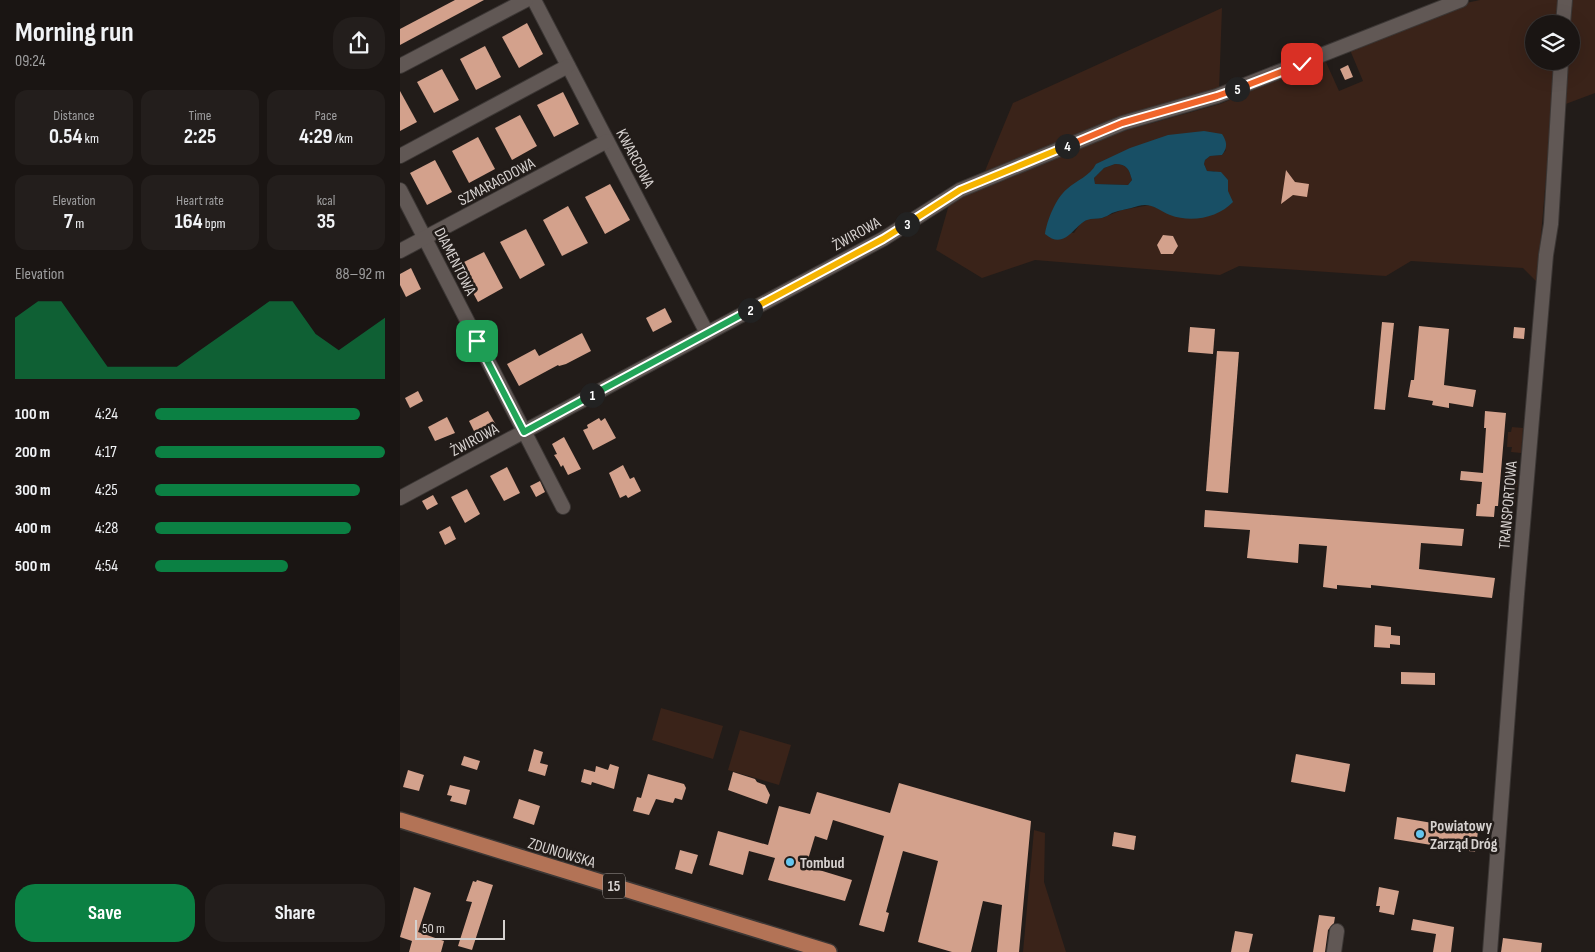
<!DOCTYPE html>
<html lang="en">
<head>
<meta charset="utf-8">
<style>
	body { margin:0; font-family:"Sofia Sans Condensed",sans-serif; background:#231e1c; color:#f1f3f6; height:100vh; display:flex; flex-direction:column; font-size:19px; white-space:nowrap }
	* { box-sizing:border-box; margin:0 }
	p { font-size:16px; color:#9f9fa0 }
	.icon { flex:none; width:28px; height:28px; fill:none; stroke:currentColor; stroke-width:2; stroke-linecap:round; stroke-linejoin:round }
	.map { position:relative; flex:1; overflow:hidden }
	.details { display:flex; flex-direction:column; background:#1a1513; width:400px }
	.details>* { flex:none }
	.controls { position:absolute; left:1125px; top:15px; display:grid; gap:10px }
	.controls a { display:grid; place-items:center; width:55px; height:55px; border-radius:50%; background:#1a1513; box-shadow:0 5px 20px #0002,0 0 0 1px #383433; font-size:25px }
	.scale { position:absolute; left:15px; bottom:12px; width:90px; box-sizing:border-box; padding-left:5px; border:2px solid #d6d1cf; border-top:0; font-size:14px; line-height:18px; white-space:nowrap; color:#d6d1cf; -webkit-text-stroke:4px #221c19; paint-order:stroke }
	.pin { position:absolute; display:grid; place-items:center; width:42px; height:42px; color:#fff; margin:-21px; border-radius:10px; box-shadow:0 2px 8px #0006 }
	.km { position:absolute; width:25px; height:25px; margin:-12px; border-radius:50%; background:#222; color:#fff; font-size:14px; line-height:25px; text-align:center }
	.round { display:grid; place-items:center; flex:none; width:52px; height:52px; border-radius:20px; background:#231e1c }
	.head { display:flex; align-items:center; justify-content:space-between; height:85px; padding:0 15px }
	h1 { font-size:28px; font-weight:700; line-height:38px }
	.figures { display:grid; grid-template-columns:repeat(3,1fr); gap:8px; height:85px; padding:5px 15px }
	.figures div { display:grid; align-content:center; border-radius:12px; background:#231e1c; text-align:center }
	.figures b { font-size:21px; font-weight:700 }
	.figures small { font-size:14px; font-weight:400 }
	.figures p { font-size:14px }
	.chart { height:140px; padding:10px 15px }
	.chart p { display:flex; justify-content:space-between }
	.chart svg { width:100%; height:90px; margin-top:5px; fill:#0b8043; opacity:.7 }
	.cta { display:flex; gap:10px; margin-top:auto; padding:10px 15px }
	.cta a { flex:1; height:58px; border-radius:20px; background:#0b8043; color:#fff; font-size:20px; font-weight:700; line-height:58px; text-align:center }
	.cta a+a { background:#231e1c; color:#f1f3f6 }
	ul { padding:0 15px; list-style:none; font-size:16px }
	li { display:grid; grid-template-columns:80px 60px 1fr; align-items:center; height:38px }
	li i { height:12px; border-radius:6px; background:#0b8043 }
	main { display:flex; flex:1; min-height:0 }
	.map>svg:first-child { display:block }
	.green { fill:#3a2319; fill-rule:evenodd }
	.water { fill:#184f65; fill-rule:evenodd }
	.building { fill:#d3a18c }
	.lines { fill:none; stroke-linecap:round; stroke-linejoin:round }
	.minor-casing { stroke:#3c3735; stroke-width:16 }
	.major-casing { stroke:#3c3735; stroke-width:18 }
	.minor { stroke:#615855; stroke-width:14 }
	.major { stroke:#b37356; stroke-width:15 }
	.split-1-casing { stroke:#fff; stroke-width:10 }
	.split-2-casing { stroke:#fff; stroke-width:10 }
	.split-3-casing { stroke:#fff; stroke-width:10 }
	.split-4-casing { stroke:#fff; stroke-width:10 }
	.split-5-casing { stroke:#fff; stroke-width:10 }
	.split-6-casing { stroke:#fff; stroke-width:10 }
	.split-1 { stroke:#22a559; stroke-width:6 }
	.split-2 { stroke:#22a559; stroke-width:6 }
	.split-3 { stroke:#f5b400; stroke-width:6 }
	.split-4 { stroke:#f5b400; stroke-width:6 }
	.split-5 { stroke:#f0652b; stroke-width:6 }
	.split-6 { stroke:#f0652b; stroke-width:6 }
	.poi-dot { fill:#65c5ee; stroke:#221c19; stroke-width:2 }
	.labels { text-anchor:middle; stroke-width:5; stroke-linejoin:round; paint-order:stroke }
	.shield { fill:#221c19; stroke:#a09b98; stroke-width:1 }
	.shield-label { font-size:15px; font-weight:bold; fill:#d6d1cf }
	.street-label { font-size:16px; fill:#d6d1cf; stroke:#221c19 }
	.poi-label { font-size:16px; font-weight:bold; fill:#d6d1cf; stroke:#221c19; text-anchor:start }
</style>
</head>
<body>
<main>
<section class="details">
<div class="head"><div><h1>Morning run</h1><p>09:24</p></div><a class="round"><svg class="icon" aria-label="share" viewBox="0 0 24 24"><path d="M12 15V3M7 8l5-5 5 5M5 13v7h14v-7"/></svg></a></div>
<div class="figures">
<div><p>Distance</p><b>0.54<small> km</small></b></div>
<div><p>Time</p><b>2:25</b></div>
<div><p>Pace</p><b>4:29<small> /km</small></b></div>
</div>
<div class="figures">
<div><p>Elevation</p><b>7<small> m</small></b></div>
<div><p>Heart rate</p><b>164<small> bpm</small></b></div>
<div><p>kcal</p><b>35</b></div>
</div>
<div class="chart"><p><span>Elevation</span>88–92 m</p>
<svg viewBox="0 0 160 44" preserveAspectRatio="none"><path d="M0 44V14L10 6L20 6L30 22L40 38L50 38L60 38L70 38L80 30L90 22L100 14L110 6L120 6L130 22L140 30L150 22L160 14V44z"/></svg>
</div>
<ul>
<li><b>100 m</b>4:24<i style="width:89%"></i></li>
<li><b>200 m</b>4:17<i style="width:100%"></i></li>
<li><b>300 m</b>4:25<i style="width:89%"></i></li>
<li><b>400 m</b>4:28<i style="width:85%"></i></li>
<li><b>500 m</b>4:54<i style="width:58%"></i></li>
</ul>
<div class="cta"><a>Save</a><a>Share</a></div>
</section>
<div class="map">
<svg width="1195" height="952" viewBox="0 0 1195 952">
	<rect width="100%" height="100%" fill="#221c19"/>
	<g class="green">
		<path d="M1080,0H1161L1159,24H1134V61H1156L1137,282L1123,268L1011,261L986,276L839,266L820,275L635,260L582,278L536,250L550,201L699,138L820,104L925,60L939,91L963,81L950,50L1052,6ZM804,131L826,150L822,155L810,156L805,160L804,164L807,171H814L828,180V191L759,209L750,205L722,210L702,218L688,219L680,224L674,233L646,229L662,195L693,171ZM763,235L773,236L778,246L773,254H762L757,245Z"/>
		<path d="M1171,0H1195V93L1163,105L1166,61H1171V24H1169Z"/>
		<path d="M822,8L819,91L721,120L585,171L613,103Z"/>
		<path d="M715,164C727,164 729,169 732,180L728,185L695,184L694,178L704,168Z"/>
		<path d="M1112,427L1123,428L1121,453L1111,452L1112,447H1107L1108,432H1111Z"/>
		<path d="M1104,479L1118,480L1115,507L1101,506Z"/>
		<path d="M261,708L323,726L313,759L252,740Z"/>
		<path d="M340,730L391,745L379,785L328,770Z"/>
		<path d="M634,830L645,833L644,882L666,952H623Z"/>
	</g>
	<path class="water" d="M804,131L822,134C827,142 828,147 822,155L810,156L805,160L804,164L807,171L821,172L828,180V191L833,202C818,218 791,223 770,215C758,210 751,202 738,206C729,209 720,210 712,213C709,215 705,217 702,218C697,219 692,218 687,220C674,225 665,251 645,234C647,220 656,198 667,189C677,180 690,176 696,164L730,148L768,135ZM715,164C727,164 729,169 732,180L728,185L695,184L694,178L704,168Z"/>
	<g class="building">
		<path d="M55,0H84L0,45V29Z"/>
		<path d="M127,23L143,54L119,68L102,37Z"/>
		<path d="M85,46L101,77L76,90L60,59Z"/>
		<path d="M948,65L953,77L945,80L940,69Z"/>
		<path d="M42,69L59,100L34,113L17,82Z"/>
		<path d="M0,91L17,122L0,131Z"/>
		<path d="M163,92L179,124L154,137L137,105Z"/>
		<path d="M120,115L137,146L112,160L95,128Z"/>
		<path d="M78,137L95,169L69,183L52,151Z"/>
		<path d="M35,160L52,192L27,205L10,173Z"/>
		<path d="M886,170L895,182L909,184L907,197L893,195L881,204Z"/>
		<path d="M210,184L230,220L205,234L185,197Z"/>
		<path d="M168,206L188,243L162,256L143,220Z"/>
		<path d="M126,229L145,265L120,279L100,242Z"/>
		<path d="M763,235L773,236L778,246L773,254H761L757,245Z"/>
		<path d="M84,252L103,288L78,302L58,265Z"/>
		<path d="M11,268L21,289L6,297L0,285V274Z"/>
		<path d="M265,308L272,322L253,332L246,318Z"/>
		<path d="M982,322L994,323L985,410L974,409Z"/>
		<path d="M1019,326L1049,329L1044,385L1076,390L1073,407L1049,403V408L1032,405L1033,401L1008,397L1011,380H1014Z"/>
		<path d="M790,327L815,329L813,354L788,352Z"/>
		<path d="M1114,327L1125,328L1124,339L1113,338Z"/>
		<path d="M182,333L191,351L166,364L159,366L158,365L119,386L107,364L135,349L139,356Z"/>
		<path d="M817,351L839,352L828,493L806,491Z"/>
		<path d="M18,391L23,401L10,408L5,398Z"/>
		<path d="M88,411L96,425L76,435L69,421Z"/>
		<path d="M1085,411L1106,413L1098,506H1095L1094,517L1076,516L1077,504H1080L1082,482L1060,480L1061,471L1083,473L1086,428H1084Z"/>
		<path d="M47,417L55,433L35,441L28,427Z"/>
		<path d="M199,418L201,421L205,418L216,438L193,450L183,430L188,428L187,425Z"/>
		<path d="M164,437L181,469L168,475L163,465L161,467L158,461L154,455L157,454L152,444Z"/>
		<path d="M223,465L230,479L234,477L241,491L228,498L226,495L220,498L209,473Z"/>
		<path d="M107,467L120,493L104,501L90,476Z"/>
		<path d="M140,481L145,492L136,497L130,486Z"/>
		<path d="M67,489L80,514L65,523L51,497Z"/>
		<path d="M33,495L38,504L27,510L22,501Z"/>
		<path d="M805,510L1064,529L1062,546L1021,543L1019,569L1095,578L1092,598L971,585V588L937,585V589L923,587L927,546L899,544L898,563L847,558L850,530L804,527Z"/>
		<path d="M50,526L56,539L45,545L39,532Z"/>
		<path d="M975,625L991,627V635L1000,636V645L990,644V648L974,647Z"/>
		<path d="M1001,672L1035,673V685L1001,684Z"/>
		<path d="M134,749L143,752L140,763L148,765L145,776L128,771Z"/>
		<path d="M896,754L950,764L945,792L891,782Z"/>
		<path d="M64,756L80,761L77,770L61,765Z"/>
		<path d="M210,764L219,767L214,789L192,782L191,785L181,782L184,769L195,772L196,766L208,770Z"/>
		<path d="M8,770L24,775L19,791L3,787Z"/>
		<path d="M333,772L355,779L357,782L365,785L370,795L367,804L328,790Z"/>
		<path d="M248,774L284,784L286,788L282,800L275,798L273,803L256,799L249,815L233,811L237,797L241,798Z"/>
		<path d="M499,783L631,821L619,952H597L602,905L583,901L571,952H552L518,942L538,861L503,851L486,912L489,913L484,932L459,925L484,836L433,820L427,840L415,836L406,866L452,880L445,901L368,880L375,858L349,851L343,875L309,865L318,831L368,845L379,806L410,814L417,792L490,813Z"/>
		<path d="M50,785L70,790L66,805L50,801L52,796L47,795Z"/>
		<path d="M119,799L140,806L134,825L113,818Z"/>
		<path d="M997,817L1056,827L1057,821L1079,825L1075,852L994,839Z"/>
		<path d="M714,832L736,836L734,850L712,846Z"/>
		<path d="M280,850L298,855L292,874L275,869Z"/>
		<path d="M77,880L93,885L72,950L58,946L72,902L66,901L73,881L76,882Z"/>
		<path d="M14,887L31,893L18,932L44,941L41,952H9L12,941L0,937Z"/>
		<path d="M979,887L999,891L994,915L979,912L980,906H976Z"/>
		<path d="M919,915L935,917L934,923L928,930L925,952H913Z"/>
		<path d="M1013,919L1054,927L1051,952H1033L1036,934L1011,930Z"/>
		<path d="M835,931L853,934L849,952H831Z"/>
		<path d="M1103,938L1142,943L1141,952H1101Z"/>
	</g>
	<g class="lines">
		<g class="minor-casing">
			<g id="minor">
				<path d="M134,0L307,333"/>
				<path d="M1163,24L1165,0"/>
				<path d="M0,66L126,0"/>
				<path d="M0,156L168,66"/>
				<path d="M0,190L163,507"/>
				<path d="M0,251L207,141"/>
				<path d="M0,498L483,239L560,190L723,123L817,96L1061,0"/>
				<path d="M934,952L937,931"/>
				<path d="M1090,952L1117,594L1146,255L1151,224L1161,61"/>
			</g>
		</g>
		<g class="major-casing">
			<path id="major" d="M0,820L429,952"/>
		</g>
		<use href="#minor" class="minor"/>
		<use href="#major" class="major"/>
	</g>
	<g class="lines">
		<g class="split-1-casing">
			<path id="split-1" d="M77,341L124,432L192,395"/>
		</g>
		<g class="split-2-casing">
			<path id="split-2" d="M192,395L350,310"/>
		</g>
		<g class="split-3-casing">
			<path id="split-3" d="M350,310L483,239L507,224"/>
		</g>
		<g class="split-4-casing">
			<path id="split-4" d="M507,224L560,190L667,146"/>
		</g>
		<g class="split-5-casing">
			<path id="split-5" d="M667,146L722,123L817,96L837,89"/>
		</g>
		<g class="split-6-casing">
			<path id="split-6" d="M837,89L902,64"/>
		</g>
		<use href="#split-1" class="split-1"/>
		<use href="#split-2" class="split-2"/>
		<use href="#split-3" class="split-3"/>
		<use href="#split-4" class="split-4"/>
		<use href="#split-5" class="split-5"/>
		<use href="#split-6" class="split-6"/>
	</g>
	<g class="poi-dot">
		<circle cx="1020" cy="834" r="5"/>
		<circle cx="390" cy="862" r="5"/>
	</g>
	<g class="labels">
		<rect class="shield" x="203" y="873.5" width="22" height="25" rx="4"/>
		<g class="shield-label">
			<text x="214" y="891">15</text>
		</g>
		<g class="street-label">
			<text transform="translate(236 158) rotate(62)" y="6">KWARCOWA</text>
			<text transform="translate(96 181) rotate(-28)" y="6">SZMARAGDOWA</text>
			<text transform="translate(456 233) rotate(-29)" y="6">ŻWIROWA</text>
			<text transform="translate(56 261) rotate(63)" y="6">DIAMENTOWA</text>
			<text transform="translate(74 439) rotate(-28)" y="6">ŻWIROWA</text>
			<text transform="translate(1107 505) rotate(-85)" y="6">TRANSPORTOWA</text>
			<text transform="translate(162 852) rotate(17)" y="6">ZDUNOWSKA</text>
		</g>
		<g class="poi-label">
			<text x="1030" y="831">Powiatowy<tspan x="1030" dy="18">Zarząd Dróg</tspan></text>
			<text x="400" y="868">Tombud</text>
		</g>
	</g>
</svg>
<div class="controls">
<a><svg class="icon" aria-label="layers" viewBox="0 0 24 24"><path d="M12 4l9 5-9 5-9-5zM3 14l9 5 9-5"/></svg></a>
</div>
<div class="scale">50 m</div>
<div class="pin" style="left:77px;top:341px;background:#1e9e55"><svg class="icon" aria-label="arrive" viewBox="0 0 24 24"><path d="M6 21V4h12l-3 4 3 4H6"/></svg></div>
<div class="pin" style="left:902px;top:64px;background:#d93025"><svg class="icon" aria-label="check" viewBox="0 0 24 24"><path d="M5 12l5 5 9-10"/></svg></div>
<b class="km" style="left:192px;top:395px">1</b>
<b class="km" style="left:350px;top:310px">2</b>
<b class="km" style="left:507px;top:224px">3</b>
<b class="km" style="left:667px;top:146px">4</b>
<b class="km" style="left:837px;top:89px">5</b>
</div>
</main>
</body>
</html>
